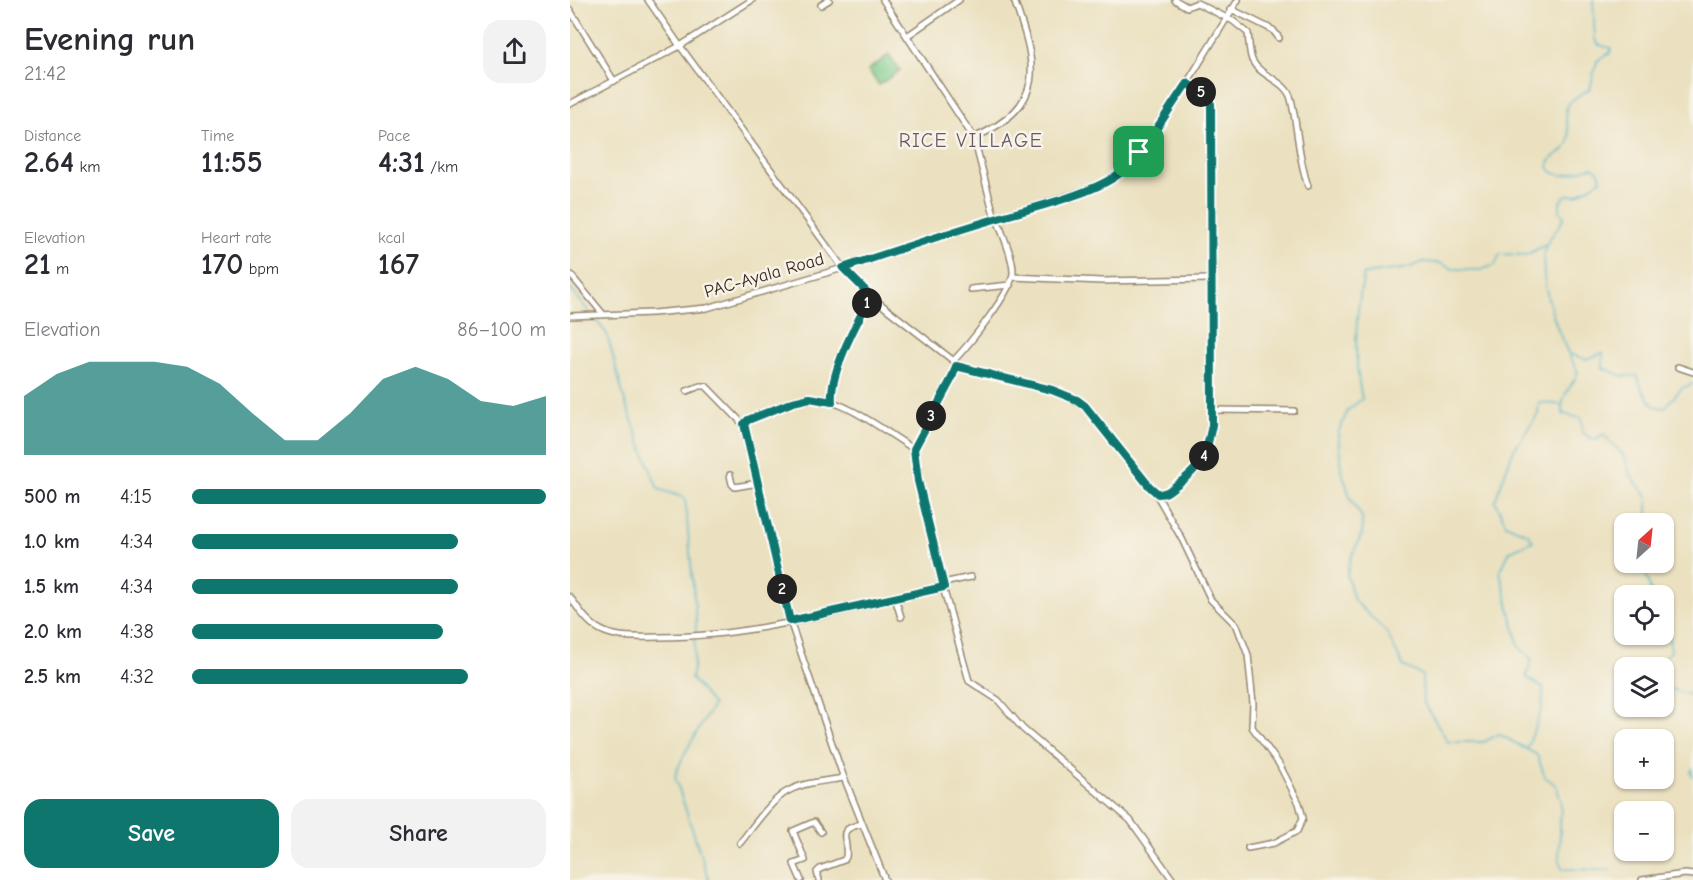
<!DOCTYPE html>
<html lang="en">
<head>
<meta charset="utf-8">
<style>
	body { margin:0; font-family:"Comic Neue",sans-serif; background:#f2f2f3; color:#2b2b33; height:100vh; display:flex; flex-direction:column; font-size:22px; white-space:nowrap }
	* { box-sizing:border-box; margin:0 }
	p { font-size:20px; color:#7c7c81 }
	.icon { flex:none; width:33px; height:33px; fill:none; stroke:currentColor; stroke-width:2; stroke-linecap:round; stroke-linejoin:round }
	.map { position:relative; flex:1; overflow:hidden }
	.drawer { display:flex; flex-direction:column; background:#fff; width:570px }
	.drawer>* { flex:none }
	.needle { width:39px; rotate:27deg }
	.buttons { position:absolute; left:1044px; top:513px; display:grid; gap:12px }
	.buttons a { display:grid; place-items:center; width:60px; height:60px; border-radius:12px; background:#fff; box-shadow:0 2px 4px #0004; font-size:30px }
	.pin { position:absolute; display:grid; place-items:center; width:51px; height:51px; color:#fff; margin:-26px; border-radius:12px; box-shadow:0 3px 9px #0006 }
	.km { position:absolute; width:30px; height:30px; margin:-15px; border-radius:50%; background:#222; color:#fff; font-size:16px; line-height:30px; text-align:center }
	.round { display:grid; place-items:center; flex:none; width:63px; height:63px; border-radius:18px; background:#f2f2f3 }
	.headline { display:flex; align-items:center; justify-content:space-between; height:102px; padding:0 24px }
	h1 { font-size:33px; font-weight:600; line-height:45px }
	.metrics { display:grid; grid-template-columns:repeat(3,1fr); gap:9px; height:102px; padding:6px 24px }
	.metrics div { display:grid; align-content:center }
	.metrics b { font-size:30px; font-weight:600 }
	.metrics small { font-size:16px; font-weight:400 }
	.metrics p { font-size:16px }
	.chart { height:168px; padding:12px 24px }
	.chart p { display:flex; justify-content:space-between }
	.chart svg { width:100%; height:108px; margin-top:6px; fill:#0f766e; opacity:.7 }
	.cta { display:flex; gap:12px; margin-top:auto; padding:12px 24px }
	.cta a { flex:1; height:69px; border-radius:18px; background:#0f766e; color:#fff; font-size:24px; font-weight:600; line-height:69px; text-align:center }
	.cta a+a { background:#f2f2f3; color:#2b2b33 }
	ul { padding:0 24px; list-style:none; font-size:20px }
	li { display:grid; grid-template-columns:96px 72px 1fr; align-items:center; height:45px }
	li i { height:15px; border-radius:8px; background:#0f766e }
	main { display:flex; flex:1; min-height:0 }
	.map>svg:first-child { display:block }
	.garden { fill:#79ca8b; stroke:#5a7a54; stroke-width:1.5 }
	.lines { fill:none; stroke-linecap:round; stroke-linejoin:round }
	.stream { stroke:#49b2c7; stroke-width:1.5 }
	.minor-casing { stroke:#93866f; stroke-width:8 }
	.minor { stroke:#fff; stroke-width:5 }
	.route-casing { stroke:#fff; stroke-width:12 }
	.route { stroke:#0f766e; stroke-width:8 }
	.labels { text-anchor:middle; stroke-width:5; stroke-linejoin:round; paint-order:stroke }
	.street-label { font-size:18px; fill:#3b2a1e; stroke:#f7f3e8 }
	.neighbourhood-label { font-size:20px; letter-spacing:1.5px; fill:#685a64; stroke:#f7f3e8 }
</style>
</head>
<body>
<main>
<section class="drawer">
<div class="headline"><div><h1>Evening run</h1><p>21:42</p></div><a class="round"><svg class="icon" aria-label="share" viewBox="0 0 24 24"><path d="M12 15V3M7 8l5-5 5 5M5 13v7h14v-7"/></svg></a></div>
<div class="metrics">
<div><p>Distance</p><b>2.64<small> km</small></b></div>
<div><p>Time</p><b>11:55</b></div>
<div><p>Pace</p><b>4:31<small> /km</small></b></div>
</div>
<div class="metrics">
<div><p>Elevation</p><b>21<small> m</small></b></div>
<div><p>Heart rate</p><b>170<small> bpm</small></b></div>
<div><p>kcal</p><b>167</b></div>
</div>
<div class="chart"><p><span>Elevation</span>86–100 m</p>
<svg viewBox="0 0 160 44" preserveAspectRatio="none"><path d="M0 44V20L10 11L20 6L30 6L40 6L50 8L60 15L70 27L80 38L90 38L100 27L110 13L120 8L130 13L140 22L150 24L160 20V44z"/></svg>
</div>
<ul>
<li><b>500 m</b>4:15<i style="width:100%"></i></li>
<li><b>1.0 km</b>4:34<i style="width:75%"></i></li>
<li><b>1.5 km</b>4:34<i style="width:75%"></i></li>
<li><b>2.0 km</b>4:38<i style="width:71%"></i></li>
<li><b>2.5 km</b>4:32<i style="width:78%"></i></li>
</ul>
<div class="cta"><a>Save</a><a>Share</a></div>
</section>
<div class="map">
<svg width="1123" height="880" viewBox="0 0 1123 880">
	<rect width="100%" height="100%" fill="#f7f3e8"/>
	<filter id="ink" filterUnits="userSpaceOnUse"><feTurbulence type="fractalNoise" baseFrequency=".0167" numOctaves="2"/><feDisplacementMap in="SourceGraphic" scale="12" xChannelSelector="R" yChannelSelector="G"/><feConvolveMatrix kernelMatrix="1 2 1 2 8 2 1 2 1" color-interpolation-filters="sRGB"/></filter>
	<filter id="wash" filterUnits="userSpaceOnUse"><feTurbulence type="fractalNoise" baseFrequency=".008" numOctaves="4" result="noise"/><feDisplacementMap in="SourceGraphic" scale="24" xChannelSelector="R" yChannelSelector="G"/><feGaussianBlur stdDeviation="1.35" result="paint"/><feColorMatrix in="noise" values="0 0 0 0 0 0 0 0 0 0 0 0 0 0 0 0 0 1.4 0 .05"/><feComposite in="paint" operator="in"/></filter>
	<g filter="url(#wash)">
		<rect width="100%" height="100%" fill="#ebe1c0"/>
		<path class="garden" d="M319,55L330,70L309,85L298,70Z"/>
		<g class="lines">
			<g class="stream">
				<path d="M1023,0L1025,40L1029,45L1041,48L1040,53L1027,61L1020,89C1013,93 1004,98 999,103C989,116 1005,134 997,146C991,155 980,154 978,167C990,184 1007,169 1023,167L1029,172L1031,180L1006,195H996L990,202V211L994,217C990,228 976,240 975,248C967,284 990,340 1008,372C1002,388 989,396 993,414L1011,418L1013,433L1024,440L1034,434C1039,443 1047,447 1053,455C1057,461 1057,466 1060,473C1073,499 1083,486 1076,524"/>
				<path d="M975,245L956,255L930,254L925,265L910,270L883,269L870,263L853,262L838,268L794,274C785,315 783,358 792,399L778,410L768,433L771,469L781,500L792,517V534L780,560L777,575L784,600L817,633L833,666L852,675L853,701L878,742H914L929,734L967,755L975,777L986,785L991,801L989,857L992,869L1042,870"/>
				<path d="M0,288L20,313"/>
				<path d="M23,317L37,334L55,402L88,489L115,498L126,618V633"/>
				<path d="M999,354L1016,359L1033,353V368L1053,376H1067L1073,391L1084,406L1094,408L1112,388L1123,384"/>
				<path d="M1073,562L1082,596"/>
				<path d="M125,637L124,664L121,678L143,705C130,729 113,751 105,777L139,880"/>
				<path d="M1078,668L1101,652L1098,629L1094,621"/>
				<path d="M1094,687L1123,696"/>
				<path d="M957,749L972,708L973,688L956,677L962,659L949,647L930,572L940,551L963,541L958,534L936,524L925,501L943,451L968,414L969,402L991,405"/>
				<path d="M1123,768L1121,773L1123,776"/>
			</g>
		</g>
	</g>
	<g filter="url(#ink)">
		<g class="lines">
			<g class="minor-casing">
				<g id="minor">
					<path d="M313,0L404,138L425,219"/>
					<path d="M605,0L617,7L627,3L663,21L678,33C679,41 679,52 682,60C690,77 716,80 721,99C728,128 728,158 738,186"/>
					<path d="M251,5L259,0"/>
					<path d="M661,9L703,30L709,38"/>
					<path d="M0,10L44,81"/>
					<path d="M337,36L389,0"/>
					<path d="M0,104L110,46L182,0"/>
					<path d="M404,138C478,104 467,66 444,0"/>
					<path d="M0,274L33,314"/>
					<path d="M443,277L531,281L641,279"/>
					<path d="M401,289L440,285"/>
					<path d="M0,316L83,313L137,308L273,268L528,186L552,171L569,152L617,83L668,0"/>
					<path d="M384,360C397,347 444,289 443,272C443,255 432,235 427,218"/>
					<path d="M386,366L482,390L512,404L585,492L612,539L641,600L667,626L678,655L683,703L682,727L709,764L729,803L733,818L727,831L704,843L678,848"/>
					<path d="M1108,367L1123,372"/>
					<path d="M117,391L130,386H136L174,425"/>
					<path d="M262,402C259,373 287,322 301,296"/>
					<path d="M642,410L724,411"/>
					<path d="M160,475L162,484L165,487L188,483"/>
					<path d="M585,492L594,494L624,472L636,454L641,425V104L637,97L617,83"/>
					<path d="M373,583L401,577"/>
					<path d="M373,587L399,681L428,700L453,729L560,820L603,880"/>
					<path d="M0,597C10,611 19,626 35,632C53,639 72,637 90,637C186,637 280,608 373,587L348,481L344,449L384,374L385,362L308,302L273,268L110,46L78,0"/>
					<path d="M325,598L331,617"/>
					<path d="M170,843C183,827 201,800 218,791C235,782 255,781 274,778"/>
					<path d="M231,880L224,864L235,860L223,831L244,822L251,832"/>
					<path d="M249,880L247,872L250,869L274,860L276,857C279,837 264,830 292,824"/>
					<path d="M315,880L271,770L220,621L174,425L178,420C197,412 220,399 240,398C272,397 317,433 344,449"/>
					<path d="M1072,880L1115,874L1123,875"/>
				</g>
			</g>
			<use href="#minor" class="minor"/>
		</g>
	</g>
	<g class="lines" filter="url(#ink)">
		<g class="route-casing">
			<path id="route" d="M617,83L637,97L641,104L642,425C635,458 633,466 605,486C599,491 596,494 588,494L579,486L515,406L507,400L482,390L386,366L382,378L344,449L348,481L374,587L220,621L174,424L178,420L223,402L240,398L262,402C259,373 287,322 301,296L273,268C324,251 374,234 425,219C458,209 529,193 552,171C576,149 598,110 617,83Z"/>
		</g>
		<use href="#route" class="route"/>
	</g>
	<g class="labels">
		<g class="street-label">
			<text transform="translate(194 275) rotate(-16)" y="6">PAC-Ayala Road</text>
		</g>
		<g class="neighbourhood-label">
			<text x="401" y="147">RICE VILLAGE</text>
		</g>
	</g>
</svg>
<div class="buttons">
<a><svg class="needle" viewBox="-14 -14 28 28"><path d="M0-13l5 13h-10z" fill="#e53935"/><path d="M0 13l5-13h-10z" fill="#7c7c81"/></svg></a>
<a><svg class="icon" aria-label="locate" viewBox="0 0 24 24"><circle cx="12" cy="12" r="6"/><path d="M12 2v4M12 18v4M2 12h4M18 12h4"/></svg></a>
<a><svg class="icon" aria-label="layers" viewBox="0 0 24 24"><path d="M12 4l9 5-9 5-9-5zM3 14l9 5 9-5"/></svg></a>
<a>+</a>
<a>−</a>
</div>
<div class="pin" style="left:569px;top:152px;background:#1e9e55"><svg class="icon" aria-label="arrive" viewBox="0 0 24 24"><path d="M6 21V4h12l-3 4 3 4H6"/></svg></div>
<b class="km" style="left:297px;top:303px">1</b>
<b class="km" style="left:212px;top:589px">2</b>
<b class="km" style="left:361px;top:416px">3</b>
<b class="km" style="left:634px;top:456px">4</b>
<b class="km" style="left:631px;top:92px">5</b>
</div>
</main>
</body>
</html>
